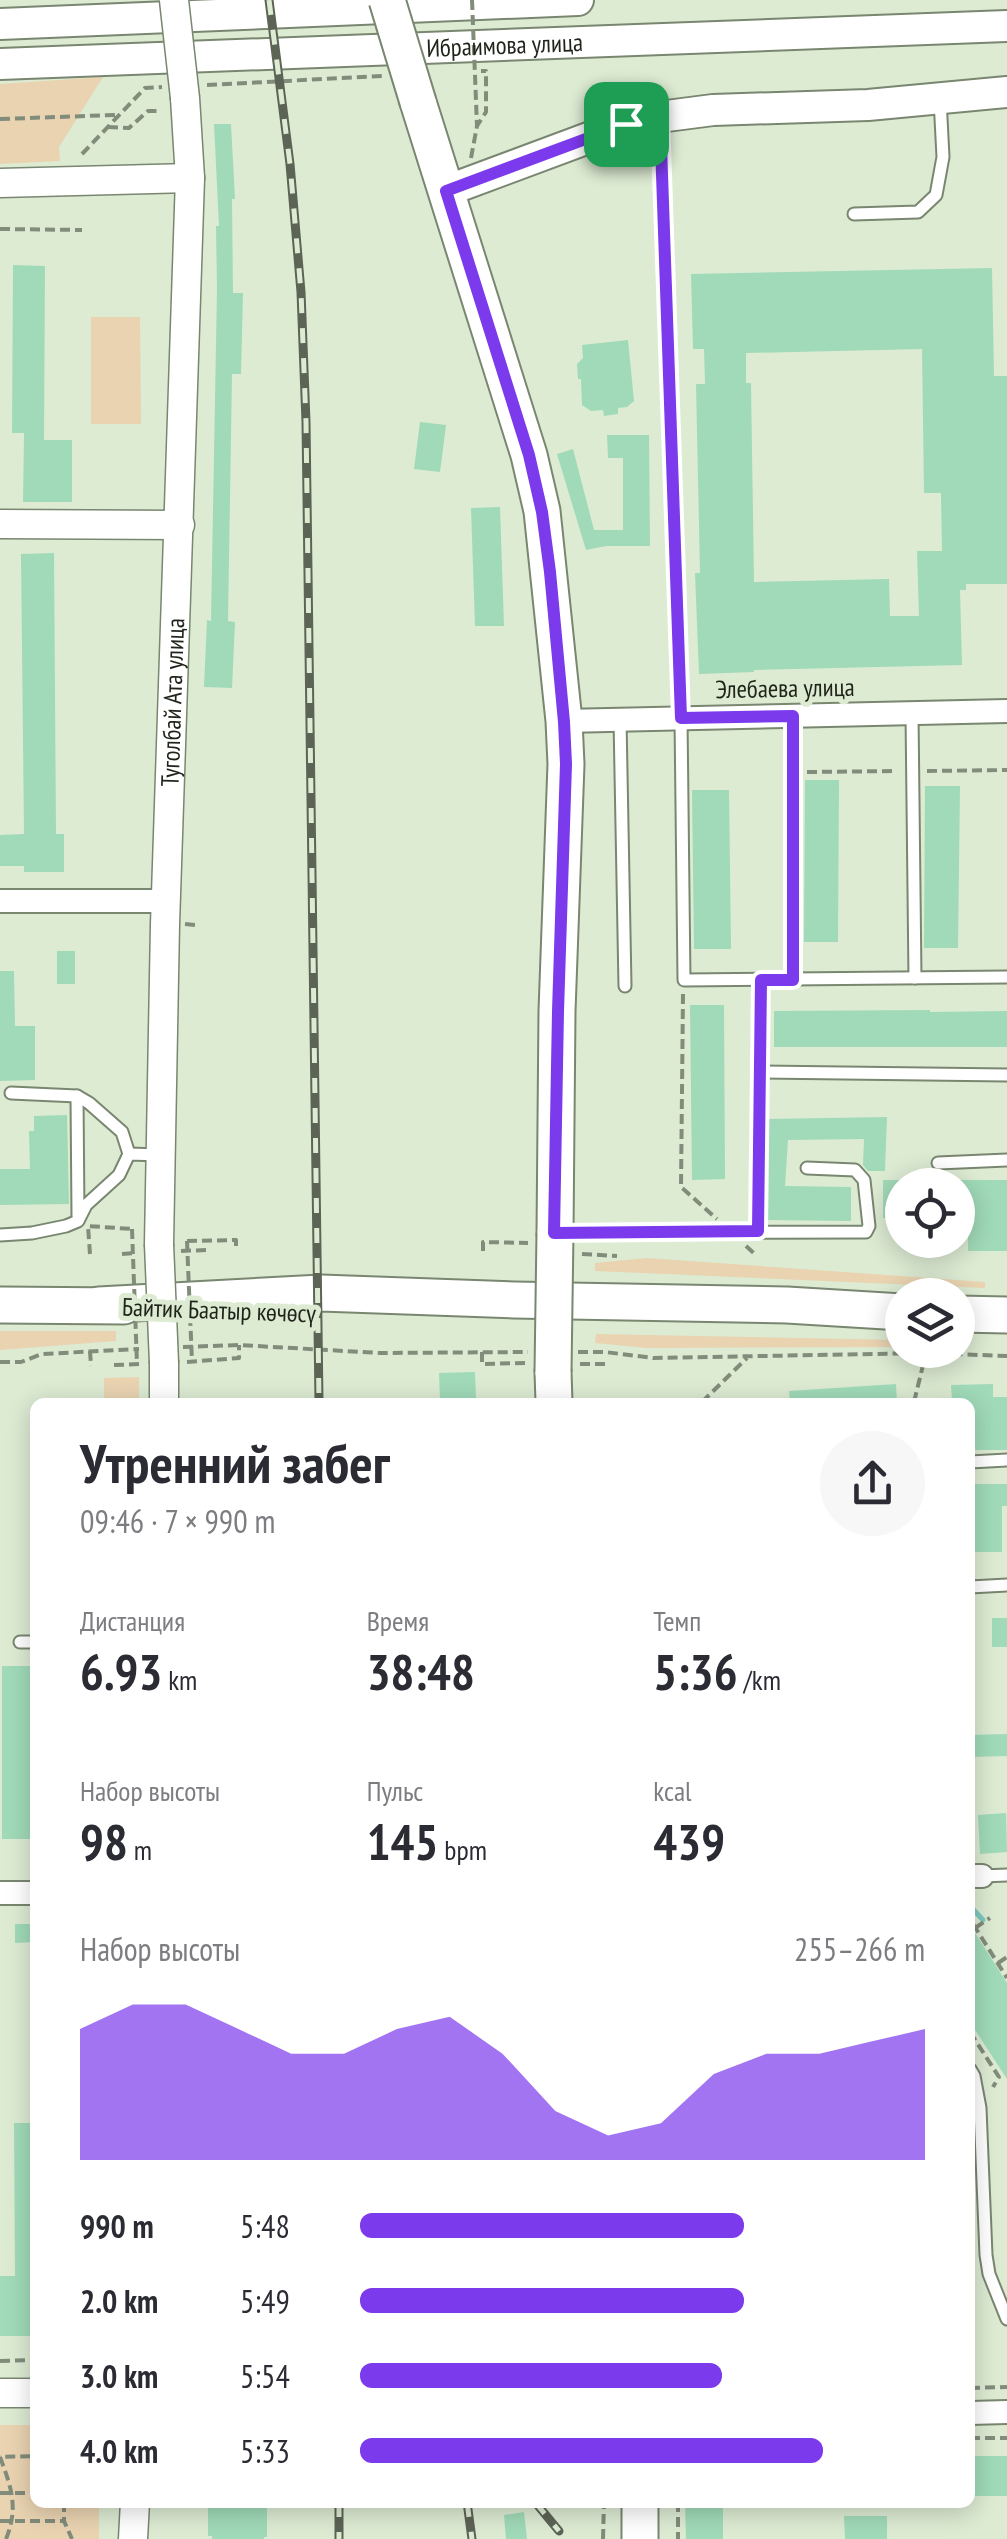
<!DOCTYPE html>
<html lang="ru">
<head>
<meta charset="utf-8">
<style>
	body { margin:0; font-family:"PT Sans Narrow",sans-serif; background:#f7f7f7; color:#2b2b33; height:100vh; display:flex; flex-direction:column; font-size:38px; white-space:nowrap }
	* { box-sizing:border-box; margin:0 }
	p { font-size:32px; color:#7c7c81 }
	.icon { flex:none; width:55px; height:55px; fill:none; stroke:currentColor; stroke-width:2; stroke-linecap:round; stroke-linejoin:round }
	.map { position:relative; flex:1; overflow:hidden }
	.drawer { position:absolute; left:30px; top:1398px; width:945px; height:1110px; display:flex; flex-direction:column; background:#fff; border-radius:15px; box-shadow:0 5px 25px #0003 }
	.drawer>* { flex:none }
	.fabs { position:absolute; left:885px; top:1168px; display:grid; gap:20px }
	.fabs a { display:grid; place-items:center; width:90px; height:90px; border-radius:50%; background:#fff; box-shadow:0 5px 25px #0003; font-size:50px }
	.pin { position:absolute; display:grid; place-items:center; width:85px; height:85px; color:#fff; margin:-42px; border-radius:20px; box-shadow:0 5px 15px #0006 }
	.round { display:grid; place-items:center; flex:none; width:105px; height:105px; border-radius:52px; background:#f7f7f7 }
	.overview { display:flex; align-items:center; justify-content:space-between; height:170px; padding:0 50px }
	h1 { font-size:55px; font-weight:600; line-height:75px }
	.metrics { display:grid; grid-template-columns:repeat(3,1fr); gap:15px; height:170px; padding:10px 50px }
	.metrics div { display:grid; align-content:center }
	.metrics b { font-size:50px; font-weight:600 }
	.metrics small { font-size:28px; font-weight:400 }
	.metrics p { font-size:28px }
	.chart { height:280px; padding:20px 50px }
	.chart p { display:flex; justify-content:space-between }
	.chart svg { width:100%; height:180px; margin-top:10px; fill:#7c3aed; opacity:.7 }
	ul { padding:0 50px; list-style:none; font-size:32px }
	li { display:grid; grid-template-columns:160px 120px 1fr; align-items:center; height:75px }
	li i { height:25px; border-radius:12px; background:#7c3aed }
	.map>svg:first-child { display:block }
	.green { fill:#e9d3b1 }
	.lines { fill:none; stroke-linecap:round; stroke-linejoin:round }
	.stream { stroke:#7dc8bf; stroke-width:5 }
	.building { fill:#a0dab8; fill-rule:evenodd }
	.service-casing { stroke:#798670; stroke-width:15 }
	.minor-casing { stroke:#798670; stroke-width:26 }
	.tertiary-casing { stroke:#798670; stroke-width:31 }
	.secondary-casing { stroke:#798670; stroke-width:34 }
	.primary-casing { stroke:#798670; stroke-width:39 }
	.path { stroke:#828c7b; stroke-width:4; stroke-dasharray:10 5; stroke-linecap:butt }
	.service { stroke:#fff; stroke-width:11 }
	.minor { stroke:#fff; stroke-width:22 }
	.tertiary { stroke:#fff; stroke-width:28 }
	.secondary { stroke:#fff; stroke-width:30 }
	.primary { stroke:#fff; stroke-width:35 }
	.rail-casing { stroke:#5c6456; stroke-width:9 }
	.rail { stroke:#ddebd3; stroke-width:5; stroke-dasharray:15; stroke-linecap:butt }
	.tertiary-bridge-casing { stroke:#798670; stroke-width:31; stroke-linecap:butt }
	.primary-bridge-casing { stroke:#798670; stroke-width:39; stroke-linecap:butt }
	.path-bridge { stroke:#828c7b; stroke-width:4; stroke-dasharray:10 5; stroke-linecap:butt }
	.tertiary-bridge { stroke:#fff; stroke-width:28 }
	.primary-bridge { stroke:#fff; stroke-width:35 }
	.route-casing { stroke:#fff; stroke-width:20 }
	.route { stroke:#7c3aed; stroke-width:12 }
	.labels { text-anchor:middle; stroke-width:10; stroke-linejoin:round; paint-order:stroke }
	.street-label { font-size:25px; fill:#1f241b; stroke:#ddebd3 }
</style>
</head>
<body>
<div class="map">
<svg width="1007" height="2539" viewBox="0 0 1007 2539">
	<rect width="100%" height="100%" fill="#ddebd3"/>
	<g class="green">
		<path d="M103,77L59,147L60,161L0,164V84Z"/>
		<path d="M91,317H140L141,424H91Z"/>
		<path d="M647,1258L985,1282V1288L595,1271V1263Z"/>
		<path d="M0,1331H116V1341L0,1350Z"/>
		<path d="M596,1334L902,1340V1347L647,1348L595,1343Z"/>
		<path d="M139,1377V1402H104V1378Z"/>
		<path d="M0,2425H35V2502L99,2503V2539H0Z"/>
	</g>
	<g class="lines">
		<path class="stream" d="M970,1906L983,1920"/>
	</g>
	<g class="building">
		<path d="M214,124H231L235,199H232L233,293H243L241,374H232L228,621L235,622L232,688L204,687L207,620L211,621L217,289L216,226H219Z"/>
		<path d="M13,265L45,266L44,440H72V502H23L24,433H12Z"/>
		<path d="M992,268L994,376H1007V584H966V590H960L962,665L754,670V672L699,674L695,573H700L696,384H705L704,349H693L691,274ZM922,349L924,493H941L942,551H917L919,616H890L889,579L754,582L751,383H746V353Z"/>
		<path d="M628,340L634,401L627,407L618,408V414L604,416L603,410L591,411L582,405L581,379H578L577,364L583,358L582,345Z"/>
		<path d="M420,422L446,425L440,472L414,469Z"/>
		<path d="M607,435H649L650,546H606L586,550L557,454L573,449L594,530H623V458H608Z"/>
		<path d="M500,507L504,626H475L471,508Z"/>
		<path d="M54,553L56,834H64V872H24V866H0V835L24,834L21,554Z"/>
		<path d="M805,780H839L838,942H804Z"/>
		<path d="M925,786H960L958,948H924Z"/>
		<path d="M692,790H729L731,949H694Z"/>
		<rect x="57" y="951" width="18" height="33"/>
		<path d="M0,971H14L15,1026H35V1080L0,1081Z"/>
		<path d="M690,1005H724L725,1179L692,1180Z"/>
		<path d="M930,1010V1012L1007,1011V1047H774V1011Z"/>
		<path d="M67,1115L69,1204L0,1205V1169H30L29,1131H34V1116Z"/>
		<path d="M887,1117L885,1171H868L863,1165L864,1139L788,1140L785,1186L851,1187V1221L763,1220L767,1119Z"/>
		<rect x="883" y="1180" width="19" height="38"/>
		<path d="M958,1180H1007V1251H968V1219L958,1218Z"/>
		<path d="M475,1372L476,1398L440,1400L439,1373Z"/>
		<path d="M896,1384L897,1402H790L789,1391Z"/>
		<path d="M993,1384V1397H1007V1450H970V1402H952L951,1385Z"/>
		<path d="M972,1484H1007V1506H1002V1552H970Z"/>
		<rect x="992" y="1618" width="15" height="29"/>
		<rect x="2" y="1666" width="33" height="173"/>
		<path d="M1007,1734V1756L970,1757V1735Z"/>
		<path d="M1006,1813L1007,1852L980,1854L978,1815Z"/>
		<path d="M15,1924H35V1942L15,1943Z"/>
		<path d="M970,1925L1007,1983V2079L970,2022Z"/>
		<path d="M14,2123H35V2336H0V2276H15Z"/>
		<rect x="970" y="2456" width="37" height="40"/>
		<path d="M208,2502H267V2537H264V2539H212V2536H208Z"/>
		<path d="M685,2502H723V2539H686Z"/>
		<path d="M524,2512L527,2539H506L504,2515Z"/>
		<path d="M844,2516H887V2539H845Z"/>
	</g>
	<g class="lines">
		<g class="service-casing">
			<g id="service">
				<path d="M660,121L681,718L684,980L1007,977"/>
				<path d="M854,214L918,212L936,195L943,157L940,99"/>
				<path d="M912,713L915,978"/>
				<path d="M620,719L625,986"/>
				<path d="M793,980V716"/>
				<path d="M760,1072L1007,1075"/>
				<path d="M11,1093L77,1096L89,1103L122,1132L129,1154"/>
				<path d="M77,1096L78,1216"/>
				<path d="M757,1152L761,980"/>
				<path d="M938,1163L1007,1160"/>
				<path d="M559,1233L866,1232L869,1226L864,1180L855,1170L807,1168"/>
				<path d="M0,1235L32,1233L66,1226L78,1221L86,1205L119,1175L129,1154L161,1155"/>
				<path d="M970,1462L1007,1460"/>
				<path d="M970,1587L1007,1585"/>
				<path d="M20,1642H35"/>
				<path d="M982,1876L1007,1875"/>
				<path d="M970,2069L974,2076L980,2108L986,2255L989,2274L1007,2319"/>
			</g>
		</g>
		<g class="minor-casing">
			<g id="minor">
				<path d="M564,721L1007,711"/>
				<path d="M0,901H165"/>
				<path d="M970,1876H982"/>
				<path d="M0,1893H35"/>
				<path d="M970,2413L1007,2412"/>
			</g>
		</g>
		<g class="tertiary-casing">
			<g id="tertiary">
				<path d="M0,183L190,178"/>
				<path d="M0,524L180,525"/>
				<path id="s1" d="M159,1244L165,924L190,178L185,98"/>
				<path d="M164,1363V1402"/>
				<path d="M0,2393H35"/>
				<path d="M133,2539L135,2502"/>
			</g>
		</g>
		<g class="secondary-casing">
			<g id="secondary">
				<path d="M0,24L578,0"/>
				<path id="s2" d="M0,64L1007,26"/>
				<path d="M446,191L626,124L659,117L713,110L868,105L1007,92"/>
			</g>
		</g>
		<g class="primary-casing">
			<g id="primary">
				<path d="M418,102L529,455L542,511L564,721L566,764L557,1011L555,1233"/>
				<path d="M0,1305L124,1306"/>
				<path d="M99,1305L321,1293L514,1300L787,1305L902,1312"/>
				<path d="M958,1314L1007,1315"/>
				<path d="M553,1372L554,1402"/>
				<path d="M640,2539V2502"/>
			</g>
		</g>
		<g class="path">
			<path d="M207,85L382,76"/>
			<path d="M0,119L115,115"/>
			<path d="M108,127L129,128L148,111H157"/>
			<path d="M82,154L145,88L162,87"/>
			<path d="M471,158L477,126L486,112V71H481"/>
			<path d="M0,229L82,230"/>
			<path d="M927,771L1007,770"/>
			<path d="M807,772L897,771"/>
			<path d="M185,924L195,925"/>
			<path d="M683,994L681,1187L717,1219"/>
			<path d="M757,1166L758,1216"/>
			<path d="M187,1241L236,1240V1250"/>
			<path d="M746,1246L757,1256"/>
			<path d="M181,1251L206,1250"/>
			<path d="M483,1251V1242L528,1243"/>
			<path d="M90,1254L88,1226L132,1229"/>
			<path d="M122,1254L137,1253"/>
			<path d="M582,1254L617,1256"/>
			<path d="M183,1347L239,1345L380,1353L528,1352"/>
			<path d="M90,1351L91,1366"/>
			<path d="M482,1352V1364L525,1363"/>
			<path d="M578,1352H605L653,1358L926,1353L1007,1356"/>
			<path d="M0,1362H21L42,1354L139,1349"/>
			<path d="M187,1362L239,1358V1345"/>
			<path d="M580,1364H605"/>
			<path d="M114,1365L142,1364"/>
			<path d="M702,1402L747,1358"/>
			<path d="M914,1402L926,1353"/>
			<path d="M973,1924L1007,1978"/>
			<path d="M975,1928L990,1918"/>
			<path d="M998,1963L1007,1957"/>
			<path d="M970,2032L999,2077L993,2087"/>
			<path d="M0,2361L35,2360"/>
			<path d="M970,2388L1007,2387"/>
			<path d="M970,2438H1007"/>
			<path d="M0,2493H35"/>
			<path d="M64,2502V2521L72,2539"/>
			<path d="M678,2502V2539"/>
			<path d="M0,2521H64"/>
			<path d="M6,2539C19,2507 11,2487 0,2457L35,2456"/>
			<path d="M603,2539L604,2502"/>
		</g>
		<use href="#service" class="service"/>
		<use href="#minor" class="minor"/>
		<use href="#tertiary" class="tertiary"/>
		<use href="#secondary" class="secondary"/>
		<use href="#primary" class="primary"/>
		<g class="rail-casing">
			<g id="rail">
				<path d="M269,0L290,164L301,292L306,422L319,1402"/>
				<path d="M339,2502V2539"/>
				<path d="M467,2502L472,2539"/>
				<path d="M535,2502L559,2531"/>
			</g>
		</g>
		<use href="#rail" class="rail"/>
		<g class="tertiary-bridge-casing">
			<g id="tertiary-bridge">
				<path d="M174,0L185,98"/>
				<path d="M159,1244L164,1363"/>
			</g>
		</g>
		<g class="primary-bridge-casing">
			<g id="primary-bridge">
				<path d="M387,0L418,102"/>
				<path d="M553,1372L555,1233"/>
			</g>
		</g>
		<g class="path-bridge">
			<path d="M472,0L477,126"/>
			<path d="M132,1229L137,1364"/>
			<path d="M187,1241L192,1362"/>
		</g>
		<use href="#tertiary-bridge" class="tertiary-bridge"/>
		<use href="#primary-bridge" class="primary-bridge"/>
	</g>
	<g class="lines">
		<g class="route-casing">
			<path id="route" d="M660,117L681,718L793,716V980H761L758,1231L554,1233L558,1011L566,764L564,722L550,572L542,512L529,455L446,191L626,124Z"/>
		</g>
		<use href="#route" class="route"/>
	</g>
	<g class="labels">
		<g class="street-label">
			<text dy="9" stroke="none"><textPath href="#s2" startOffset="505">Ибраимова улица</textPath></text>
			<text transform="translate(785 688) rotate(-1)" y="9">Элебаева улица</text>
			<text dy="9" stroke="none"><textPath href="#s1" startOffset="542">Туголбай Ата улица</textPath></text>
			<text transform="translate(219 1310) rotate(2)" y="9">Байтик Баатыр көчөсү</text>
		</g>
	</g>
</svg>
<div class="fabs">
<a><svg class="icon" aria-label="locate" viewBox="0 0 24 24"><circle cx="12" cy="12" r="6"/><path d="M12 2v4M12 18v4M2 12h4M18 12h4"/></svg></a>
<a><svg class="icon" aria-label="layers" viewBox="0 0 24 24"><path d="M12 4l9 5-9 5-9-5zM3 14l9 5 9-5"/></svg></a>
</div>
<div class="pin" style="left:626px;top:124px;background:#1e9e55"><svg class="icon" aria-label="arrive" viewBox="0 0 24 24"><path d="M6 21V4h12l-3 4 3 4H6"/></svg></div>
<section class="drawer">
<div class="overview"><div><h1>Утренний забег</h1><p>09:46 · 7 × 990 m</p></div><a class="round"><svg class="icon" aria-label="share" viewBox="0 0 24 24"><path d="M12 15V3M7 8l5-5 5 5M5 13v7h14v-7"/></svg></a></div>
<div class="metrics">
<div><p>Дистанция</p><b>6.93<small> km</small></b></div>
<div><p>Время</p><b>38:48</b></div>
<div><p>Темп</p><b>5:36<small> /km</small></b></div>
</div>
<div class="metrics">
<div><p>Набор высоты</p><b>98<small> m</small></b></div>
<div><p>Пульс</p><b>145<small> bpm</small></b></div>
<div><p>kcal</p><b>439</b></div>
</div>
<div class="chart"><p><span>Набор высоты</span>255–266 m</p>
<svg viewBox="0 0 160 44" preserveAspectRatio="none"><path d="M0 44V12L10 6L20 6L30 12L40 18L50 18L60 12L70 9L80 18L90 32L100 38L110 35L120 23L130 18L140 18L150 15L160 12V44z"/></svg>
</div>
<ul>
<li><b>990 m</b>5:48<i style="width:68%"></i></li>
<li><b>2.0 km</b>5:49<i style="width:68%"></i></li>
<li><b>3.0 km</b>5:54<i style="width:64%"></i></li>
<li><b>4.0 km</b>5:33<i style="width:82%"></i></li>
</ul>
</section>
</div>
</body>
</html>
